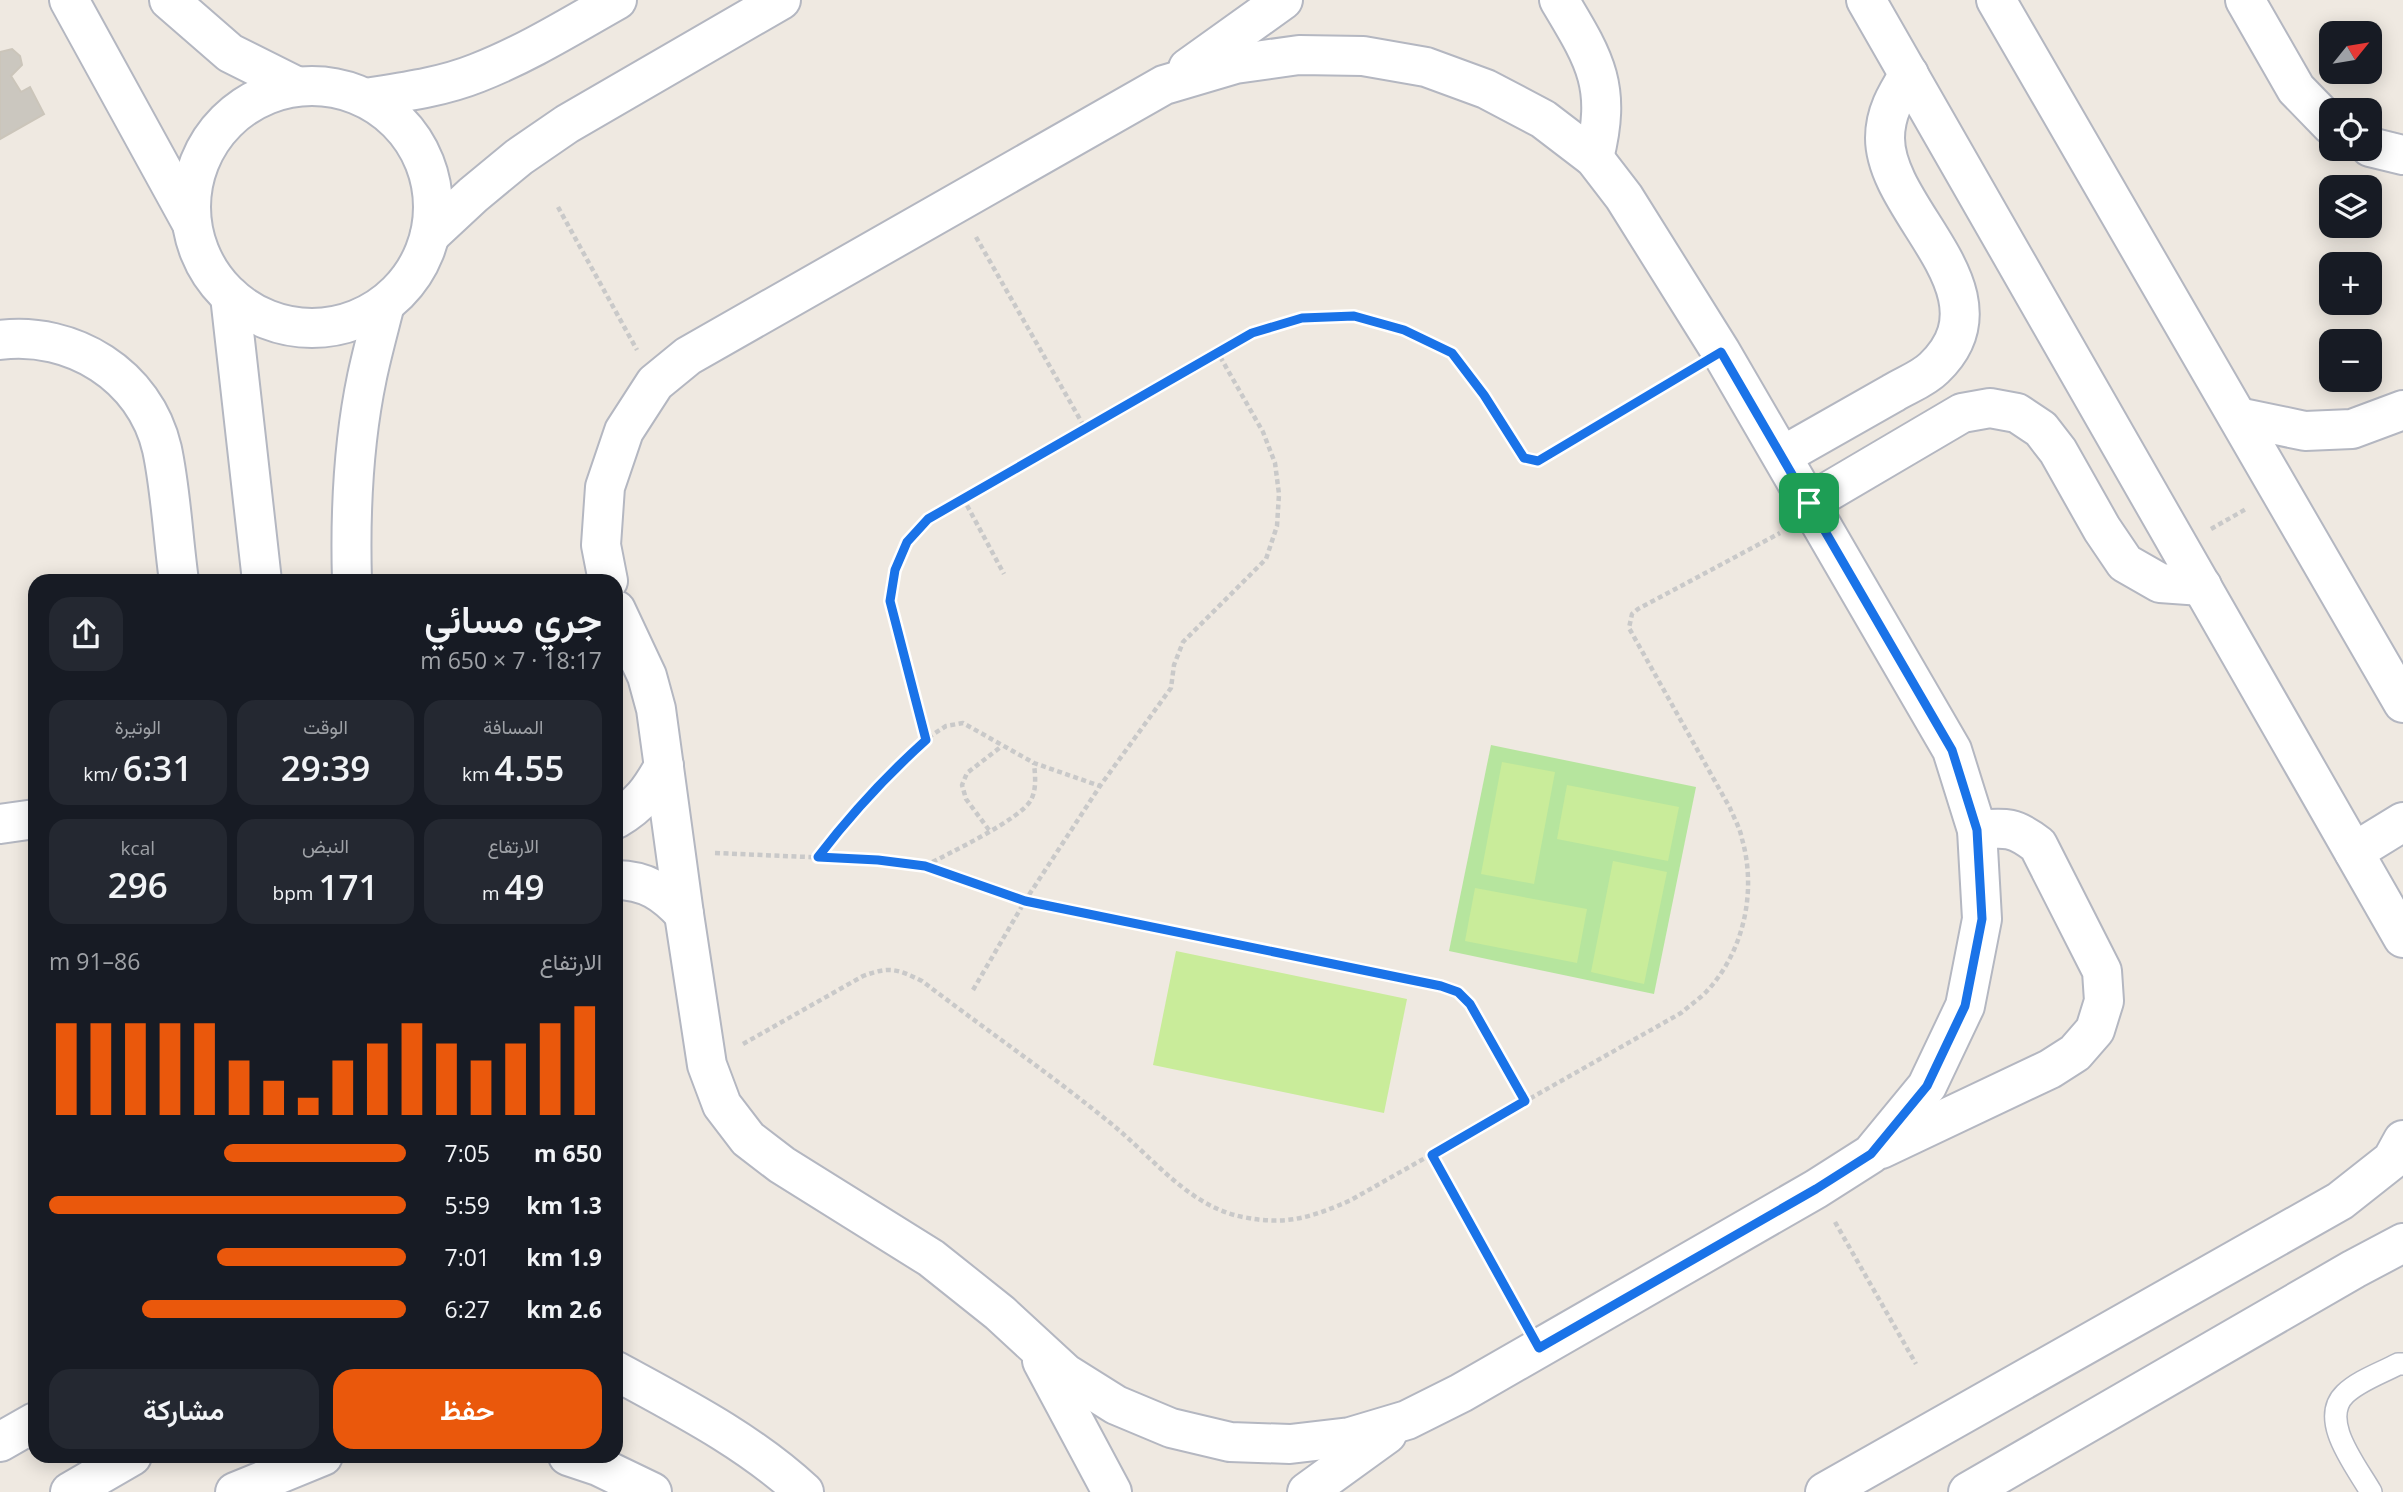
<!DOCTYPE html>
<html lang="ar">
<head>
<meta charset="utf-8">
<style>
	body { margin:0; font-family:"Open Sans",Vazirmatn,sans-serif; background:#242831; color:#f1f3f6; direction:rtl; height:100vh; display:flex; flex-direction:column; font-size:26px; white-space:nowrap }
	* { box-sizing:border-box; margin:0 }
	p { font-size:23px; color:#9ea1a6 }
	.icon { flex:none; width:38px; height:38px; fill:none; stroke:currentColor; stroke-width:2; stroke-linecap:round; stroke-linejoin:round }
	.map { position:relative; flex:1; overflow:hidden; direction:ltr }
	.drawer { position:absolute; left:28px; top:574px; width:595px; height:889px; display:flex; flex-direction:column; background:#171b24; border-radius:21px; box-shadow:0 4px 18px #0003; direction:rtl }
	.drawer>* { flex:none }
	.needle { width:46px; rotate:60deg }
	.tools { position:absolute; left:2319px; top:21px; display:grid; gap:14px }
	.tools a { display:grid; place-items:center; width:63px; height:63px; border-radius:14px; background:#171b24; box-shadow:0 4px 18px #0003; font-size:35px }
	.pin { position:absolute; display:grid; place-items:center; width:60px; height:60px; color:#fff; margin:-30px; border-radius:14px; box-shadow:0 4px 10px #0006 }
	.round { display:grid; place-items:center; flex:none; width:74px; height:74px; border-radius:21px; background:#242831 }
	.head { display:flex; align-items:center; justify-content:space-between; height:119px; padding:0 21px }
	h1 { font-size:38px; font-weight:600; line-height:52px }
	.metrics { display:grid; grid-template-columns:repeat(3,1fr); gap:10px; height:119px; padding:7px 21px }
	.metrics div { display:grid; align-content:center; border-radius:18px; background:#242831; text-align:center }
	.metrics b { font-size:35px; font-weight:600 }
	.metrics small { font-size:19px; font-weight:400 }
	.metrics p { font-size:19px }
	.chart { height:196px; padding:14px 21px }
	.chart p { display:flex; justify-content:space-between }
	.chart svg { width:100%; height:126px; margin-top:7px; stroke:#ea580c; stroke-width:6 }
	.button { display:flex; gap:14px; margin-top:auto; padding:14px 21px }
	.button a { flex:1; height:80px; border-radius:21px; background:#ea580c; color:#fff; font-size:28px; font-weight:600; line-height:80px; text-align:center }
	.button a+a { background:#242831; color:#f1f3f6 }
	ul { padding:0 21px; list-style:none; font-size:23px }
	li { display:grid; grid-template-columns:112px 84px 1fr; align-items:center; height:52px }
	li i { height:18px; border-radius:9px; background:#ea580c }
	.map>svg:first-child { display:block }
	.green { fill:#b6e59e }
	.pitch { fill:#c9ec9a }
	.building { fill:#cbc7bf; stroke:#cbc5ba; stroke-width:2 }
	.lines { fill:none; stroke-linecap:round; stroke-linejoin:round }
	.lane-casing { stroke:#b4b7c1; stroke-width:24 }
	.street-casing { stroke:#b4b7c1; stroke-width:42 }
	.secondary-casing { stroke:#b4b7c1; stroke-width:42 }
	.path { stroke:#c9c9c9; stroke-width:4.5; stroke-dasharray:5 3.5; stroke-linecap:butt }
	.lane { stroke:#fff; stroke-width:21 }
	.street { stroke:#fff; stroke-width:38 }
	.secondary { stroke:#fff; stroke-width:38 }
	.route-casing { stroke:#fff; stroke-width:14 }
	.route { stroke:#1a73e8; stroke-width:9 }
</style>
</head>
<body>
<div class="map">
<svg width="2403" height="1492" viewBox="0 0 2403 1492">
	<rect width="100%" height="100%" fill="#efe9e1"/>
	<path class="green" d="M1491,745L1696,787L1654,994L1449,951Z"/>
	<g class="pitch">
		<path d="M1502,762L1555,772L1534,884L1481,874Z"/>
		<path d="M1567,785L1679,807L1668,861L1557,839Z"/>
		<path d="M1613,861L1667,872L1644,984L1591,972Z"/>
		<path d="M1475,888L1587,909L1577,963L1465,941Z"/>
		<path d="M1176,951L1407,999L1384,1113L1153,1065Z"/>
	</g>
	<path class="building" d="M12,49L20,56L22,65L11,76L21,92L30,87L44,114L0,139V52Z"/>
	<g class="lines">
		<g class="lane-casing">
			<path id="lane" d="M2371,1492C2357,1467 2318,1420 2345,1394C2358,1381 2381,1373 2398,1364H2403"/>
		</g>
		<g class="street-casing">
			<g id="street">
				<path d="M1559,0C1595,60 1612,86 1594,158"/>
				<path d="M2245,0L2296,89L2331,125"/>
				<path d="M1188,68L1283,0"/>
				<path d="M2370,147L2403,155"/>
				<path d="M0,340C72,331 145,375 162,449C171,491 173,538 179,581"/>
				<path d="M1782,456C1819,435 1856,414 1893,393C1906,385 1923,379 1934,368C2013,292 1885,213 1885,138C1885,113 1896,95 1909,74"/>
				<path d="M1809,503L1962,413L1990,408L2017,413L2041,429L2058,451L2102,529L2125,563L2160,583L2202,586"/>
				<path d="M608,581L601,545L605,487L624,431L655,383L688,356L1164,85L1235,64L1299,55L1363,56L1426,67L1486,89L1543,119L1594,158L1624,197L1721,352L1952,750L1977,830L1982,919L1965,1006L1927,1086L1871,1154L1816,1189L1461,1393L1407,1420L1350,1437L1290,1444L1230,1442L1171,1428L1116,1405L1065,1373L1000,1313L931,1258L782,1165L748,1139L722,1105L707,1065L684,914L656,709L647,676L616,610"/>
				<path d="M616,819C641,804 650,791 664,766"/>
				<path d="M0,824L35,819"/>
				<path d="M616,880C646,880 665,893 684,914"/>
				<path d="M1881,1149L2050,1069L2075,1053L2095,1030L2104,1001L2102,971L2038,845C2015,827 2006,827 1977,830"/>
				<path d="M1042,1361L1112,1492"/>
				<path d="M0,1442L35,1422"/>
				<path d="M1307,1492L1387,1434"/>
			</g>
		</g>
		<g class="secondary-casing">
			<g id="secondary">
				<path d="M69,0L191,222"/>
				<path d="M169,0L230,53L296,86"/>
				<path d="M1866,0L2403,938"/>
				<path d="M1996,0L2403,703"/>
				<circle cx="312" cy="207" r="121"/>
				<path d="M366,98C404,92 442,87 477,73C526,54 571,26 617,0"/>
				<path d="M430,235L473,195L519,157L567,124L781,0"/>
				<path d="M230,296L262,581"/>
				<path d="M2238,417L2305,431L2352,429L2403,410"/>
				<path d="M352,581C350,513 353,444 367,377C372,353 379,328 385,304"/>
				<path d="M2354,852L2403,822"/>
				<path d="M616,1371C682,1407 749,1441 804,1492"/>
				<path d="M568,1456L598,1466L652,1492"/>
				<path d="M70,1492L132,1456"/>
				<path d="M235,1492L323,1456"/>
				<path d="M1825,1492L2340,1201L2392,1160L2403,1140"/>
				<path d="M1968,1492L2354,1269L2403,1243"/>
			</g>
		</g>
		<g class="path">
			<path d="M558,207L637,350"/>
			<path d="M976,237L1085,428"/>
			<path d="M963,498L1004,574"/>
			<path d="M2211,529L2246,509"/>
			<path d="M926,739L890,601L895,570L907,542L928,519L963,498L1252,333L1302,318L1354,316L1404,330L1452,353L1484,395L1524,458L1538,461L1687,372"/>
			<path d="M989,830L966,799L962,785L967,773L1002,746"/>
			<path d="M715,853L878,860L925,866L1025,901L1441,986L1458,992L1470,1004L1525,1102"/>
			<path d="M819,856L851,815L887,776L926,739L946,726L963,723L1034,763L1100,786"/>
			<path d="M925,866C947,854 1020,820 1031,800C1037,788 1035,775 1034,763"/>
			<path d="M973,990L1025,901L1100,786L1171,688L1174,665L1183,642L1266,559L1277,526L1279,494L1275,463L1263,432L1218,353"/>
			<path d="M743,1044L863,976C890,966 897,969 922,981C986,1030 1052,1075 1114,1126C1154,1159 1190,1207 1243,1217C1286,1226 1313,1217 1351,1200L1681,1013C1689,1006 1698,1000 1706,992C1744,952 1757,891 1742,839C1740,828 1734,818 1730,808L1629,628L1632,614L1638,609L1780,533"/>
			<path d="M1432,1155L1521,1316"/>
			<path d="M1835,1222L1916,1364"/>
		</g>
		<use href="#lane" class="lane"/>
		<use href="#street" class="street"/>
		<use href="#secondary" class="secondary"/>
	</g>
	<g class="lines">
		<g class="route-casing">
			<path id="route" d="M1354,316L1404,330L1452,353L1484,395L1524,458L1538,461L1721,352L1952,750L1977,830L1982,919L1965,1006L1927,1086L1871,1154L1816,1189L1539,1348L1432,1155L1525,1101L1470,1004L1458,992L1441,986L1025,901L925,866L878,860L818,857C851,814 886,776 926,740L890,601L895,570L907,542L928,519L1252,333L1302,318Z"/>
		</g>
		<use href="#route" class="route"/>
	</g>
</svg>
<div class="tools">
<a><svg class="needle" viewBox="-14 -14 28 28"><path d="M0-13l5 13h-10z" fill="#e53935"/><path d="M0 13l5-13h-10z" fill="#9ea1a6"/></svg></a>
<a><svg class="icon" aria-label="locate" viewBox="0 0 24 24"><circle cx="12" cy="12" r="6"/><path d="M12 2v4M12 18v4M2 12h4M18 12h4"/></svg></a>
<a><svg class="icon" aria-label="layers" viewBox="0 0 24 24"><path d="M12 4l9 5-9 5-9-5zM3 14l9 5 9-5"/></svg></a>
<a>+</a>
<a>−</a>
</div>
<div class="pin" style="left:1809px;top:503px;background:#1e9e55"><svg class="icon" aria-label="arrive" viewBox="0 0 24 24"><path d="M6 21V4h12l-3 4 3 4H6"/></svg></div>
<section class="drawer">
<div class="head"><div><h1>جري مسائي</h1><p>18:17 · 7 × 650 m</p></div><a class="round"><svg class="icon" aria-label="share" viewBox="0 0 24 24"><path d="M12 15V3M7 8l5-5 5 5M5 13v7h14v-7"/></svg></a></div>
<div class="metrics">
<div><p>المسافة</p><b>4.55<small> km</small></b></div>
<div><p>الوقت</p><b>29:39</b></div>
<div><p>الوتيرة</p><b>6:31<small> /km</small></b></div>
</div>
<div class="metrics">
<div><p>الارتفاع</p><b>49<small> m</small></b></div>
<div><p>النبض</p><b>171<small> bpm</small></b></div>
<div><p>kcal</p><b>296</b></div>
</div>
<div class="chart"><p><span>الارتفاع</span>86–91 m</p>
<svg viewBox="0 0 160 44" preserveAspectRatio="none"><path d="M5 44V12M15 44V12M25 44V12M35 44V12M45 44V12M55 44V25M65 44V32M75 44V38M85 44V25M95 44V19M105 44V12M115 44V19M125 44V25M135 44V19M145 44V12M155 44V6"/></svg>
</div>
<ul>
<li><b>650 m</b>7:05<i style="width:51%"></i></li>
<li><b>1.3 km</b>5:59<i style="width:100%"></i></li>
<li><b>1.9 km</b>7:01<i style="width:53%"></i></li>
<li><b>2.6 km</b>6:27<i style="width:74%"></i></li>
</ul>
<div class="button"><a>حفظ</a><a>مشاركة</a></div>
</section>
</div>
</body>
</html>
